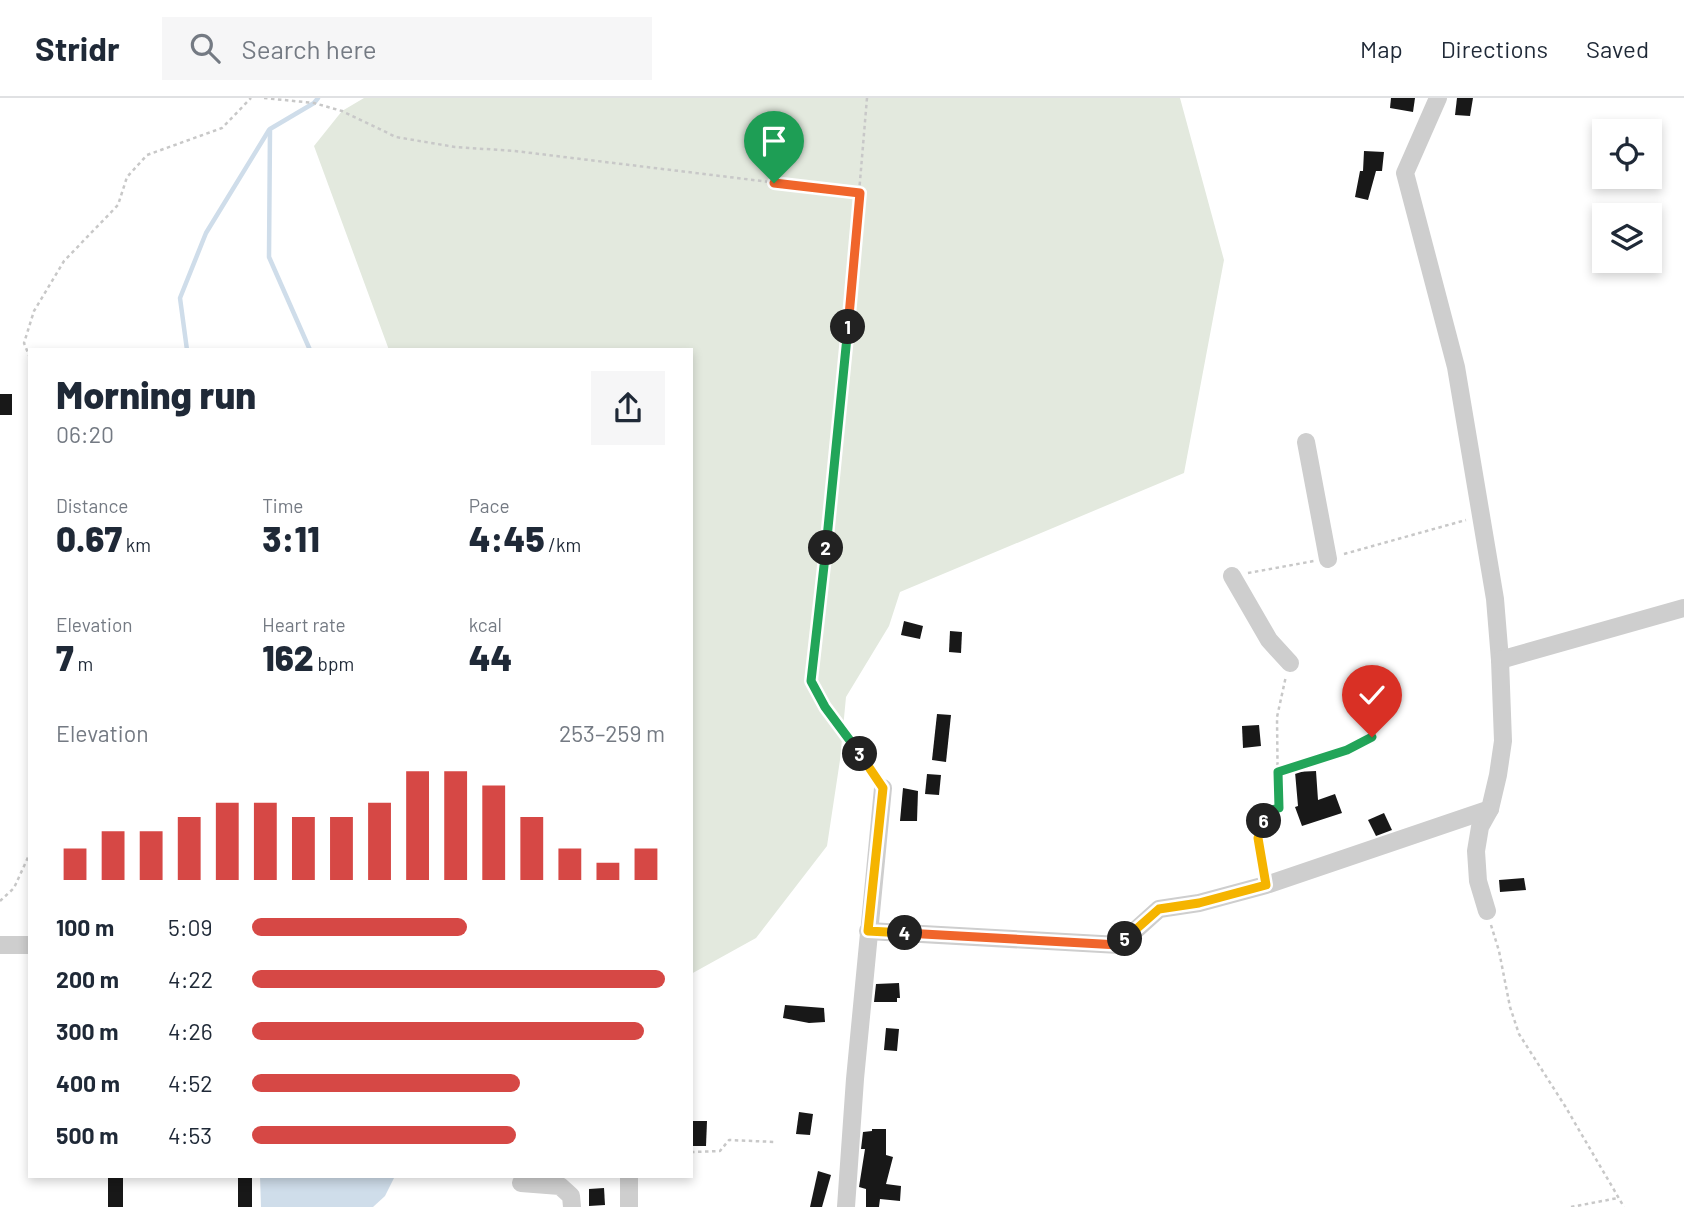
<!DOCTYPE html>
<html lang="en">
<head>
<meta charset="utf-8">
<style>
	body { margin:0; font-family:Barlow,sans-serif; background:#f6f6f7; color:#1f2937; height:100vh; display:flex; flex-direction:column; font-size:26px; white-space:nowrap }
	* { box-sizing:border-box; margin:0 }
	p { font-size:23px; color:#747a83 }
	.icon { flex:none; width:38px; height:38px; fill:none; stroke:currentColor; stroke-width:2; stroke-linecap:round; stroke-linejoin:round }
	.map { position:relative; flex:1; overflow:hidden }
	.sheet { position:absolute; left:28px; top:250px; width:665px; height:830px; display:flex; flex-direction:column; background:#fff; border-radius:0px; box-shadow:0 4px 10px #0003 }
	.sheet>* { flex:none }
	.tools { position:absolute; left:1592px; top:21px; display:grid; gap:14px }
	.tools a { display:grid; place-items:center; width:70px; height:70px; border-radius:0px; background:#fff; box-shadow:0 4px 10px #0003; font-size:35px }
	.pin { position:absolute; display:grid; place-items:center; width:60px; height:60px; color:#fff; margin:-72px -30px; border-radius:50% 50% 50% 0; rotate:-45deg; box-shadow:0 0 7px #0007 }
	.pin .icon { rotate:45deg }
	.km { position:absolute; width:35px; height:35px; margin:-18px; border-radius:50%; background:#222; color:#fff; font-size:19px; line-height:35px; text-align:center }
	.round { display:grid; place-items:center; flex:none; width:74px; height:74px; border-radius:0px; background:#f6f6f7 }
	.summary { display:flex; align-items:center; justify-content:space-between; height:119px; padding:0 28px }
	h1 { font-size:38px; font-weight:800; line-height:52px }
	.figures { display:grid; grid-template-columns:repeat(3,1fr); gap:10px; height:119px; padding:7px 28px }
	.figures div { display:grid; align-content:center }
	.figures b { font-size:35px; font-weight:800 }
	.figures small { font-size:19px; font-weight:400 }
	.figures p { font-size:19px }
	.chart { height:196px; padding:14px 28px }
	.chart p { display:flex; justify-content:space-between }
	.chart svg { width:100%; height:126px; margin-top:7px; stroke:#d64845; stroke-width:6 }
	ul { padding:0 28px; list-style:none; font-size:23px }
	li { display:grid; grid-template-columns:112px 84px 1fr; align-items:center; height:52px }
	li i { height:18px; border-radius:9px; background:#d64845 }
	header { display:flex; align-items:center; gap:42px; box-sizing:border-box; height:98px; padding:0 35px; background:#fff; border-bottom:2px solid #e0e1e3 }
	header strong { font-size:33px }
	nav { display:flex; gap:38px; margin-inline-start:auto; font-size:24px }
	.search { width:490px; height:63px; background:#f6f6f7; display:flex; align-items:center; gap:18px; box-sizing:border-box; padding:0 24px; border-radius:0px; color:#747a83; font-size:26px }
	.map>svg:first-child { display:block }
	.green { fill:#e3e9de }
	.water { fill:#cfddea }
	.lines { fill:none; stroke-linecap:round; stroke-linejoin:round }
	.stream { stroke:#cfddea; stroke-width:4.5 }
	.building { fill:#181818 }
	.path { stroke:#c8c8c8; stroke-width:2.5; stroke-dasharray:3.5 3.5; stroke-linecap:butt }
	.minor { stroke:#cecece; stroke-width:18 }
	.split-1-casing { stroke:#fff; stroke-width:14 }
	.split-2-casing { stroke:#fff; stroke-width:14 }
	.split-3-casing { stroke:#fff; stroke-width:14 }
	.split-4-casing { stroke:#fff; stroke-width:14 }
	.split-5-casing { stroke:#fff; stroke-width:14 }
	.split-6-casing { stroke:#fff; stroke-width:14 }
	.split-7-casing { stroke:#fff; stroke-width:14 }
	.split-1 { stroke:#f0652b; stroke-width:9 }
	.split-2 { stroke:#22a559; stroke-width:9 }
	.split-3 { stroke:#22a559; stroke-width:9 }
	.split-4 { stroke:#f5b400; stroke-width:9 }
	.split-5 { stroke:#f0652b; stroke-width:9 }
	.split-6 { stroke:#f5b400; stroke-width:9 }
	.split-7 { stroke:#22a559; stroke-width:9 }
</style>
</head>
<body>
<header>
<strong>Stridr</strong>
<div class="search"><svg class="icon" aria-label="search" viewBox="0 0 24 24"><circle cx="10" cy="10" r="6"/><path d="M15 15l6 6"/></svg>Search here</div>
<nav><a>Map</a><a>Directions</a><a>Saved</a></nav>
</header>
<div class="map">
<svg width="1684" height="1109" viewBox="0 0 1684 1109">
	<rect width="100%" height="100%" fill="#fff"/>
	<path class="green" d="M364,0H1180L1224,162L1184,375L900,494L889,528L846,599L840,662L827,748L756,840L691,876V252H389L314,48L342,13Z"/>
	<path class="water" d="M260,1078H395L385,1098L373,1109H261Z"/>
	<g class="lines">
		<g class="stream">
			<path d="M187,252L180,200L206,135L269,32"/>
			<path d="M310,252L269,159L270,31L314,5L318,0"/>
		</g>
	</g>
	<g class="building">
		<path d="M1391,0H1415L1413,14L1390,10Z"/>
		<path d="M1457,0H1473L1470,18L1455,17Z"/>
		<path d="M1364,53L1384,54L1382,73H1376L1368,102L1355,99L1360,73H1363Z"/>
		<rect x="0" y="296" width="12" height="21"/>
		<path d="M904,523L923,528L920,541L901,537Z"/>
		<path d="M950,533L962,534L961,555L949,554Z"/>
		<path d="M937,616L951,617L946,664L932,662Z"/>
		<path d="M1259,627L1261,648L1243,650L1242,628Z"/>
		<path d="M1316,673L1318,702L1335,696L1342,715L1302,728L1295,709L1298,708L1295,674Z"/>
		<path d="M927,676L941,677L939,697L925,696Z"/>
		<path d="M903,690L918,693L917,723H900Z"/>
		<path d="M1384,715L1392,732L1376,738L1368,722Z"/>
		<path d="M1524,780L1526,792L1500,794L1499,782Z"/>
		<path d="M899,885L900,900H897V904H874L876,886Z"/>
		<path d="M785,907L824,910L825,924L809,925L783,920Z"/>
		<path d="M886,930L899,931L897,953L884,952Z"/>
		<path d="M799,1014L813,1016L810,1037L796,1036Z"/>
		<path d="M691,1023H707L706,1048H691Z"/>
		<path d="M872,1031H886V1057L893,1059L886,1086L901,1088L900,1103L880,1101L879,1109H866V1091L859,1089L865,1051H861L863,1034L872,1033Z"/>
		<path d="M818,1073L831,1077L822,1109H810Z"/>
		<rect x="108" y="1078" width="15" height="31"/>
		<rect x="238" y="1078" width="14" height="31"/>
		<path d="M604,1090L605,1107L589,1108V1091Z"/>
	</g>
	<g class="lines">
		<g class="path">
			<path d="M264,0L314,5L342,13L396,39L455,49L515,53L860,95"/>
			<path d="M867,0L837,356L811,583L825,609L875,678"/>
			<path d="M30,260L24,245L34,213L64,163L118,107L127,79L147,57L222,30L251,0"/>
			<path d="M1344,456L1466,422"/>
			<path d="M1248,475L1314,463"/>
			<path d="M1278,674L1347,652L1372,639"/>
			<path d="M1263,770L1258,740L1268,713L1278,710L1277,619L1286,578"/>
			<path d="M0,803L14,790L30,755"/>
			<path d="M1491,827L1499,853L1510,909L1519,936L1565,1008L1624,1109"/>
			<path d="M691,1054L720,1053L729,1042L775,1044"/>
			<path d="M1571,1109L1618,1100"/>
		</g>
		<g class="minor">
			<path d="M1438,0L1405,75L1456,269L1495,501L1500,562L1503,643L1498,677L1490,711L1480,729L1476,753L1478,783L1487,813"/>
			<path d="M1306,344L1328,461"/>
			<path d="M1232,478L1269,542L1290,565"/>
			<path d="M1500,562L1684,510"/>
			<path d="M868,833L1119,847L1159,811L1199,805L1266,787L1490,711"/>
			<path d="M0,847H30"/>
			<path d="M521,1085L560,1088L571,1098L572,1109"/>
			<path d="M629,1109V1078"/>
			<path d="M846,1109L855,981L883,690"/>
		</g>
	</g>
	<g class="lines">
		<g class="split-1-casing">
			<path id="split-1" d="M774,85L860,95L848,229"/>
		</g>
		<g class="split-2-casing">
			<path id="split-2" d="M826,450L848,229"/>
		</g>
		<g class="split-3-casing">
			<path id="split-3" d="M826,450L811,583L825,609L860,656"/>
		</g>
		<g class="split-4-casing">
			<path id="split-4" d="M860,656L883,690L868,833L905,835"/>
		</g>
		<g class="split-5-casing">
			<path id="split-5" d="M905,835L1119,847L1125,841"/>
		</g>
		<g class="split-6-casing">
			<path id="split-6" d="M1125,841L1159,811L1199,805L1266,787L1258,740L1264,723"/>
		</g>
		<g class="split-7-casing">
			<path id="split-7" d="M1264,723L1268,713L1279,710L1278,674L1347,652L1372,639"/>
		</g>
		<use href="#split-1" class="split-1"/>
		<use href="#split-2" class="split-2"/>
		<use href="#split-3" class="split-3"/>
		<use href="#split-4" class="split-4"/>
		<use href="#split-5" class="split-5"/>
		<use href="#split-6" class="split-6"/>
		<use href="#split-7" class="split-7"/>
	</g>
</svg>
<div class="tools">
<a><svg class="icon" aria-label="locate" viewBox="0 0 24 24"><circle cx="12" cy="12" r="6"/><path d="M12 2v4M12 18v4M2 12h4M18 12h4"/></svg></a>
<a><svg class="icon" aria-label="layers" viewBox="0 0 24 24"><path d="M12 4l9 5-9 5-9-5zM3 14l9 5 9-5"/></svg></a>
</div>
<div class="pin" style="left:774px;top:85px;background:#1e9e55"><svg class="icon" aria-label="arrive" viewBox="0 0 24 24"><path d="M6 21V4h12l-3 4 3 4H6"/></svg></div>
<div class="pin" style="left:1372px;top:639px;background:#d93025"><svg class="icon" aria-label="check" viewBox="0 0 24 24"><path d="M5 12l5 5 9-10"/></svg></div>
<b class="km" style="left:848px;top:229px">1</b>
<b class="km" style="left:826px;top:450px">2</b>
<b class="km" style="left:860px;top:656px">3</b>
<b class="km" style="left:905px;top:835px">4</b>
<b class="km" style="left:1125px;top:841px">5</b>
<b class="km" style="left:1264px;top:723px">6</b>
<section class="sheet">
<div class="summary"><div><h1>Morning run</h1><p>06:20</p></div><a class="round"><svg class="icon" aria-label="share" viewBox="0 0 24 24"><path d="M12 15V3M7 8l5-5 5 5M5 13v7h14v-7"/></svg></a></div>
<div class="figures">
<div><p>Distance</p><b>0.67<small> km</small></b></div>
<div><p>Time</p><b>3:11</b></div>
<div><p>Pace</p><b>4:45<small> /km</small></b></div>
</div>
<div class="figures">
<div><p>Elevation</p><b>7<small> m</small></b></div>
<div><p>Heart rate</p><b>162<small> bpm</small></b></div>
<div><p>kcal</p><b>44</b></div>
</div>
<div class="chart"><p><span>Elevation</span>253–259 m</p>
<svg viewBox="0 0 160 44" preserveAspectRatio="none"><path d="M5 44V33M15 44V27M25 44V27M35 44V22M45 44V17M55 44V17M65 44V22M75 44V22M85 44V17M95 44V6M105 44V6M115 44V11M125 44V22M135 44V33M145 44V38M155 44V33"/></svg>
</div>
<ul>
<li><b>100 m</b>5:09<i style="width:52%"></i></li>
<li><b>200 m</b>4:22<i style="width:100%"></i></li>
<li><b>300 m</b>4:26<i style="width:95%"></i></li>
<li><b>400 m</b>4:52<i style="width:65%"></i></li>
<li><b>500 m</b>4:53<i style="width:64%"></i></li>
</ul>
</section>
</div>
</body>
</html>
